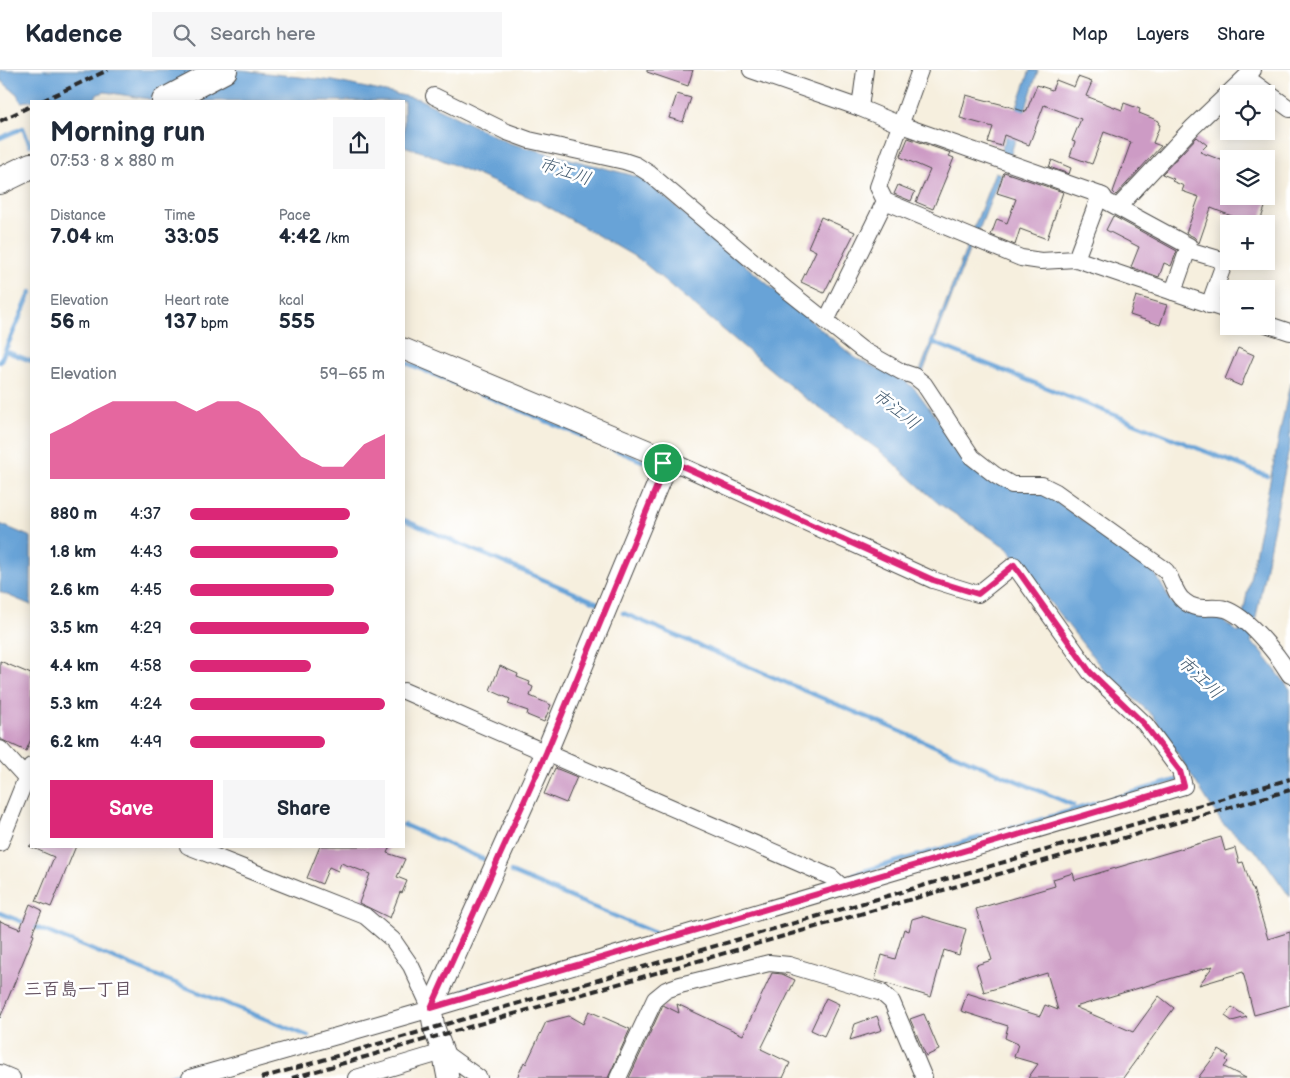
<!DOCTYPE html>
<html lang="en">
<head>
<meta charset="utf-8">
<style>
	body { margin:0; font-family:"Balsamiq Sans","Klee One",sans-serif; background:#f6f6f7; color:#1f2937; height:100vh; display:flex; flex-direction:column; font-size:19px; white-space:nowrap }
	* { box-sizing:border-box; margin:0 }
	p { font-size:16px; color:#747a83 }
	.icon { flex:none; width:28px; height:28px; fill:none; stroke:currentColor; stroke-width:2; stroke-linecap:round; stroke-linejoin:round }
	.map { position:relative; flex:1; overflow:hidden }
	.side { position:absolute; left:30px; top:30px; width:375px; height:748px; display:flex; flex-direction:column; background:#fff; border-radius:0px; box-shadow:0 2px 12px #0003 }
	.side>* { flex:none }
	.tools { position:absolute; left:1220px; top:15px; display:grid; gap:10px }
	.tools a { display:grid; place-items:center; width:55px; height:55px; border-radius:0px; background:#fff; box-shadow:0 2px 12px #0003; font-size:25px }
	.pin { position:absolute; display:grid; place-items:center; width:42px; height:42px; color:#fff; margin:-21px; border:2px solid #fff; border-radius:50%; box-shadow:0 1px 5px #0007 }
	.round { display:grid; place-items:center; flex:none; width:52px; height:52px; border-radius:0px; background:#f6f6f7 }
	.head { display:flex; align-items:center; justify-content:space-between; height:85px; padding:0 20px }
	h1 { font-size:28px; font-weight:800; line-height:38px }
	.stats { display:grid; grid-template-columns:repeat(3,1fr); gap:8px; height:85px; padding:5px 20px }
	.stats div { display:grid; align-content:center }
	.stats b { font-size:21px; font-weight:800 }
	.stats small { font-size:14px; font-weight:400 }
	.stats p { font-size:14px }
	.chart { height:140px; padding:10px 20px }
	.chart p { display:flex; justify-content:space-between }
	.chart svg { width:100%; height:90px; margin-top:5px; fill:#db2777; opacity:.7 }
	.button { display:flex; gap:10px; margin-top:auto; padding:10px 20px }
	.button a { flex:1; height:58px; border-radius:0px; background:#db2777; color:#fff; font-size:20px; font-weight:800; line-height:58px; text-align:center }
	.button a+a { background:#f6f6f7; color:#1f2937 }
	ul { padding:0 20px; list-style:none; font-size:16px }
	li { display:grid; grid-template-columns:80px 60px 1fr; align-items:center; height:38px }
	li i { height:12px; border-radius:6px; background:#db2777 }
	header { display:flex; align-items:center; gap:30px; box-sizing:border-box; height:70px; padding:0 25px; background:#fff; border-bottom:1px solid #e0e1e3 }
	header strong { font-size:24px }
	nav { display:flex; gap:28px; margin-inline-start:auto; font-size:18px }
	.search { width:350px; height:45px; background:#f6f6f7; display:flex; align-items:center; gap:12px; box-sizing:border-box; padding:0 18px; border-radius:0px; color:#747a83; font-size:19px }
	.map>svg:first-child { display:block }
	.water { fill:#67a3d7; stroke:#496781 }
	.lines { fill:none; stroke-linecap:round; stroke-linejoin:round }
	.stream { stroke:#67a3d7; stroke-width:4.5 }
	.building { fill:#cd9bc5 }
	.minor-casing { stroke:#494846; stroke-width:18 }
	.tertiary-casing { stroke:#494846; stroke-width:23 }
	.primary-casing { stroke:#494846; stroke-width:28 }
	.minor { stroke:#fff; stroke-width:16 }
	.tertiary { stroke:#fff; stroke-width:21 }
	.primary { stroke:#fff; stroke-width:26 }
	.rail { stroke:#2b2b2b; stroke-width:4; stroke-dasharray:8 4; stroke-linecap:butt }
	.route-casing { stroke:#fff; stroke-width:10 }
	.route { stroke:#db2777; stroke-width:6 }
	.labels { text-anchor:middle; stroke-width:5; stroke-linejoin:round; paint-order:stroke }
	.water-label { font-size:18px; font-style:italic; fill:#435b70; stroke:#fff }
	.neighbourhood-label { font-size:18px; font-weight:bold; fill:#645261; stroke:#fff }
</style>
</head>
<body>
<header>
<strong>Kadence</strong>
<div class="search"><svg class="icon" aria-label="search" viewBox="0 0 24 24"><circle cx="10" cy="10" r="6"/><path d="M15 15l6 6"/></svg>Search here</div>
<nav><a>Map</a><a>Layers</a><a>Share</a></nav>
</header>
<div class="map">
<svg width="1290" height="1008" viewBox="0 0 1290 1008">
	<rect width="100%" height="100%" fill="#fff"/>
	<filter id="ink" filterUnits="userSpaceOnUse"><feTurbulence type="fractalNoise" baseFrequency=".02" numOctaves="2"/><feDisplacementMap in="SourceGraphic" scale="10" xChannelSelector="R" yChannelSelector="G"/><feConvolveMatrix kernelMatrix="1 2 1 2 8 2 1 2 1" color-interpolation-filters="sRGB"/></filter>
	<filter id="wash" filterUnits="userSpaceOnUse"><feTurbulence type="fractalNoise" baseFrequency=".0096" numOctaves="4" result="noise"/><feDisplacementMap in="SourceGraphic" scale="20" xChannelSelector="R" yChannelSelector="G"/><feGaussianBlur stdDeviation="1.12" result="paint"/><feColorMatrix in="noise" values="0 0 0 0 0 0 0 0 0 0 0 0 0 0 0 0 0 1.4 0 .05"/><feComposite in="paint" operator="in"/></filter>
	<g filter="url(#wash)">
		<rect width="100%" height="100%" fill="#f6efde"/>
		<g class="water">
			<path d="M0,0H241L333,11L419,29L509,73L642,108L855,288L905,311L916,320L967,389L1034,422L1049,426L1155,503L1171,532L1187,543L1210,545L1221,549L1239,563L1290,313V374L1251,573L1260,580L1290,619V827L1261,786L1222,753L1154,647L1105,602L1007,478L938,433L879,380L801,325L639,189L538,131L428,84L404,76V31H161L105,22L98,24L92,31H56L52,28L21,32L17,24L0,10Z"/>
			<path d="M1030,0L1038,1L1010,86L1000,84Z"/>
			<path d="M995,102L1001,104L977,165L970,178L923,302L920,301Z"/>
			<path d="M0,454L31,467V535L0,522Z"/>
		</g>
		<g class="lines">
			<g class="stream">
				<path d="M0,68L23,58L30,75"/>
				<path d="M932,272L1267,406"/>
				<path d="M5,281L31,291"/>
				<path d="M0,292L31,222"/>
				<path d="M404,292L642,391"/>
				<path d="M404,450L598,533"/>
				<path d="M623,543L1073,735"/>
				<path d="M404,755L483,789"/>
				<path d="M511,802L657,864"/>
				<path d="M854,804L1176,710"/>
				<path d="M0,843L308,966"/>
				<path d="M465,920L492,912"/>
				<path d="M163,1008L190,1000"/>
			</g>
		</g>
		<g id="blocks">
			<g class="building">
				<path d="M647,0H693L688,16L647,2Z"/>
				<path d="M1078,7L1092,12L1086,26L1122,40L1124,33L1140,39L1139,43L1159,51L1158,54L1160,55L1153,73L1161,76L1116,125L1113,122L1131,72L1104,62L1092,94L1070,86L1075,72L1072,71L1081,49L1044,35L1029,75L1004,65L1001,76L988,72L993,57L960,48L966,25L1004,35L1026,42L1037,15L1052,20L1056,10L1074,17Z"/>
				<path d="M677,24L691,28L683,52L669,48Z"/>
				<path d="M1197,67L1207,75L1200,82L1229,93V126H1269L1259,154H1252L1211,138L1199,173L1194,167L1186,163L1199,127L1182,121L1184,116L1172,111L1174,109L1162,104Z"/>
				<path d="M908,68L951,83L949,86L954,88L933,139L916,132L930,100L900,87Z"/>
				<path d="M1052,90L1071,98L1069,104L1049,97Z"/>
				<path d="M1004,102L1063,122L1047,169L1020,159L1015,175L991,165L997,149L1007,153L1016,129L997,123Z"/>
				<path d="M898,115L915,122L911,131L894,124Z"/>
				<path d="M1113,146L1177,181L1171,196L1164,193L1159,207L1131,197L1139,177L1106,160Z"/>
				<path d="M821,147L855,162L824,223L801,212L816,181L808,177Z"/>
				<path d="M1136,226L1167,235L1160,255L1130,245Z"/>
				<path d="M1238,278L1254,285L1241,316L1225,309Z"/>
				<path d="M0,591L31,604V669L26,681L0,669Z"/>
				<path d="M500,596L518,604L517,607L530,612L529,615L533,617L530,626L551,635L544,652L527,645L528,641L508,634L510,629L490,620Z"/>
				<path d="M555,698L577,707L566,733L544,724Z"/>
				<path d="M1221,767L1225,781L1235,778L1239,793L1243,792L1252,819H1253L1268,869L1290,862V935L1254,945L1243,902L1199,915L1213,896L1075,937L1133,962L1159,926L1174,938L1123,1008H1028L1038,994L1014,987L1018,974L1005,968L1008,956L961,941L967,923L1040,946L1045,935L1058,940L1047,903L984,922L976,895L992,890L976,839L1055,816L1053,809L1073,803L1075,810Z"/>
				<path d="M29,776H76L51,837L36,831L54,787Z"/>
				<path d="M320,776H390L387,783L405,789L397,807L407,811L402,823L400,822L390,848L359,833L370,804L341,793L338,801L329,797L322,814L307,808Z"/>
				<path d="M30,834L42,840L32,864L34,865L0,948V851L20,859Z"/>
				<path d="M922,846L966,859L959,885L944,880L931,927L875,910L882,885L895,889L904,859L909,861L912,849Z"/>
				<path d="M772,903L782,904L795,910L761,979L790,993L783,1008H629L663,935L679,943L677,934L743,965Z"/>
				<path d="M826,928L839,934L824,966L811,960Z"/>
				<path d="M1232,937L1247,947L1232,951L1225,946Z"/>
				<path d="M589,941L630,959L608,1008H517L524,992L526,994L546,952L569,946L583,954Z"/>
				<path d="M924,944L939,980L926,986L910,949Z"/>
				<path d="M877,946L882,960L850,970L855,954Z"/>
				<path d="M1219,980L1229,986L1226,990L1228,992L1224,997L1246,1008H1198Z"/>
			</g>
		</g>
	</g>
	<g filter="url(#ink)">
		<use href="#blocks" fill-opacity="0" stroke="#494846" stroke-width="1"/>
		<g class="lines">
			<g class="minor-casing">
				<g id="minor">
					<path d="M751,0L860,38L901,55L1103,126L1106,131L1189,176L1173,222"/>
					<path d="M920,0L878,117L885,131L1021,188L1041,191L1076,189L1229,241"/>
					<path d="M1246,7L1290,39"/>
					<path d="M434,26L507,62L529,70L624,91L636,95L650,104L787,220L861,279L902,302L914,306L924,314L972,387L995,405L1012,415H1042L1056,422L1157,494C1160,496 1164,499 1166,501C1173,510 1175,525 1184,531C1198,543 1210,535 1225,539C1247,546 1278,585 1290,605"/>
					<path d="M860,38L865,0"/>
					<path d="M1119,136L1193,57L1253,0"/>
					<path d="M1188,180L1225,191L1209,235"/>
					<path d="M1076,189L1100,125"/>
					<path d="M826,251L885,131"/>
					<path d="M1266,254L1290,262"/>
					<path d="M404,621L831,807L842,817"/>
					<path d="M0,679L31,713"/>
					<path d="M0,773L31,696"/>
					<path d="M188,776L365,846L393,870L411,896L431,939"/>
					<path d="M0,1003L12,1008"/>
					<path d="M190,1008L431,939L1184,716L1180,701L1145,654L1090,602L1014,495L978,524L933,510L682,396L663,393"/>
					<path d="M356,1008L443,982L479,1008"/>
					<path d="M618,1008L655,929L666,920L680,915L769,893L789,895L882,923L892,932L924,1008"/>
				</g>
			</g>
			<g class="tertiary-casing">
				<path id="tertiary" d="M404,279L655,384L663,393L662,404L546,683L431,939L434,958L443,982L448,1008"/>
			</g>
			<g class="primary-casing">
				<g id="primary">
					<path d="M165,31L224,0"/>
					<path d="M0,111L31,96"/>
				</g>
			</g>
			<use href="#minor" class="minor"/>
			<use href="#tertiary" class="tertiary"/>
			<use href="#primary" class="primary"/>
			<g class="rail">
				<path d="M42,31L108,0"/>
				<path d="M0,51L31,36"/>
				<path d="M261,1008L1290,709"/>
				<path d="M292,1008L1290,720"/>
			</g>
		</g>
	</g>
	<g class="lines" filter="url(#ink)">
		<g class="route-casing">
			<path id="route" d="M663,393L682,396L933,510L978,524L1014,495L1090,602L1144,654L1180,701L1184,716L431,938L546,683L662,404Z"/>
		</g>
		<use href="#route" class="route"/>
	</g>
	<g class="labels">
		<g class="water-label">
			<text transform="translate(565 101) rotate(18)" y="6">市江川</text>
			<text transform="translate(896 339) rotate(38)" y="6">市江川</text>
			<text transform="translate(1200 607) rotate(43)" y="6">市江川</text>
		</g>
		<g class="neighbourhood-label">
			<text x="78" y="925">三百島一丁目</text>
		</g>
	</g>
</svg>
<div class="tools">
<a><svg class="icon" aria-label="locate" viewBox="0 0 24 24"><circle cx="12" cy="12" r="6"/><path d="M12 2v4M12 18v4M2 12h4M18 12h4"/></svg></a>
<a><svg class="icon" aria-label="layers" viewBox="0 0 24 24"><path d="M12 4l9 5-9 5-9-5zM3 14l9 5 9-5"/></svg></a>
<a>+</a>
<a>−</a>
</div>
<div class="pin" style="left:663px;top:393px;background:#1e9e55"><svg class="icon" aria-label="arrive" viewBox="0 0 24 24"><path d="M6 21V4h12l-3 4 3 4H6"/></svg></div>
<section class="side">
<div class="head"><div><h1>Morning run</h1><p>07:53 · 8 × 880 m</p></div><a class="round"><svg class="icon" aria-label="share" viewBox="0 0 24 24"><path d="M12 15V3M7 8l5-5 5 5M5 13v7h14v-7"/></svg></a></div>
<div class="stats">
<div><p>Distance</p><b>7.04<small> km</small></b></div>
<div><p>Time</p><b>33:05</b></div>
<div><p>Pace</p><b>4:42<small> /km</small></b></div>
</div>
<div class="stats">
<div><p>Elevation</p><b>56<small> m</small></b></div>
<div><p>Heart rate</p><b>137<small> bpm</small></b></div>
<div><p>kcal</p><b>555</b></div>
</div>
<div class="chart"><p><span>Elevation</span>59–65 m</p>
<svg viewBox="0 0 160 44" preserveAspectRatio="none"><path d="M0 44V22L10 17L20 11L30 6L40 6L50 6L60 6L70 11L80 6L90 6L100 11L110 22L120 33L130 38L140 38L150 27L160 22V44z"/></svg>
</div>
<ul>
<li><b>880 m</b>4:37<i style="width:82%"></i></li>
<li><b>1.8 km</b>4:43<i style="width:76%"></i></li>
<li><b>2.6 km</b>4:45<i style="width:74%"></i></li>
<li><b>3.5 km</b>4:29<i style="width:92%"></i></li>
<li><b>4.4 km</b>4:58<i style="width:62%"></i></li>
<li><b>5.3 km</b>4:24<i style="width:100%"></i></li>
<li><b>6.2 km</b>4:49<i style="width:69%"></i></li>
</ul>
<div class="button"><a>Save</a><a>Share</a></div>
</section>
</div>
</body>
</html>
